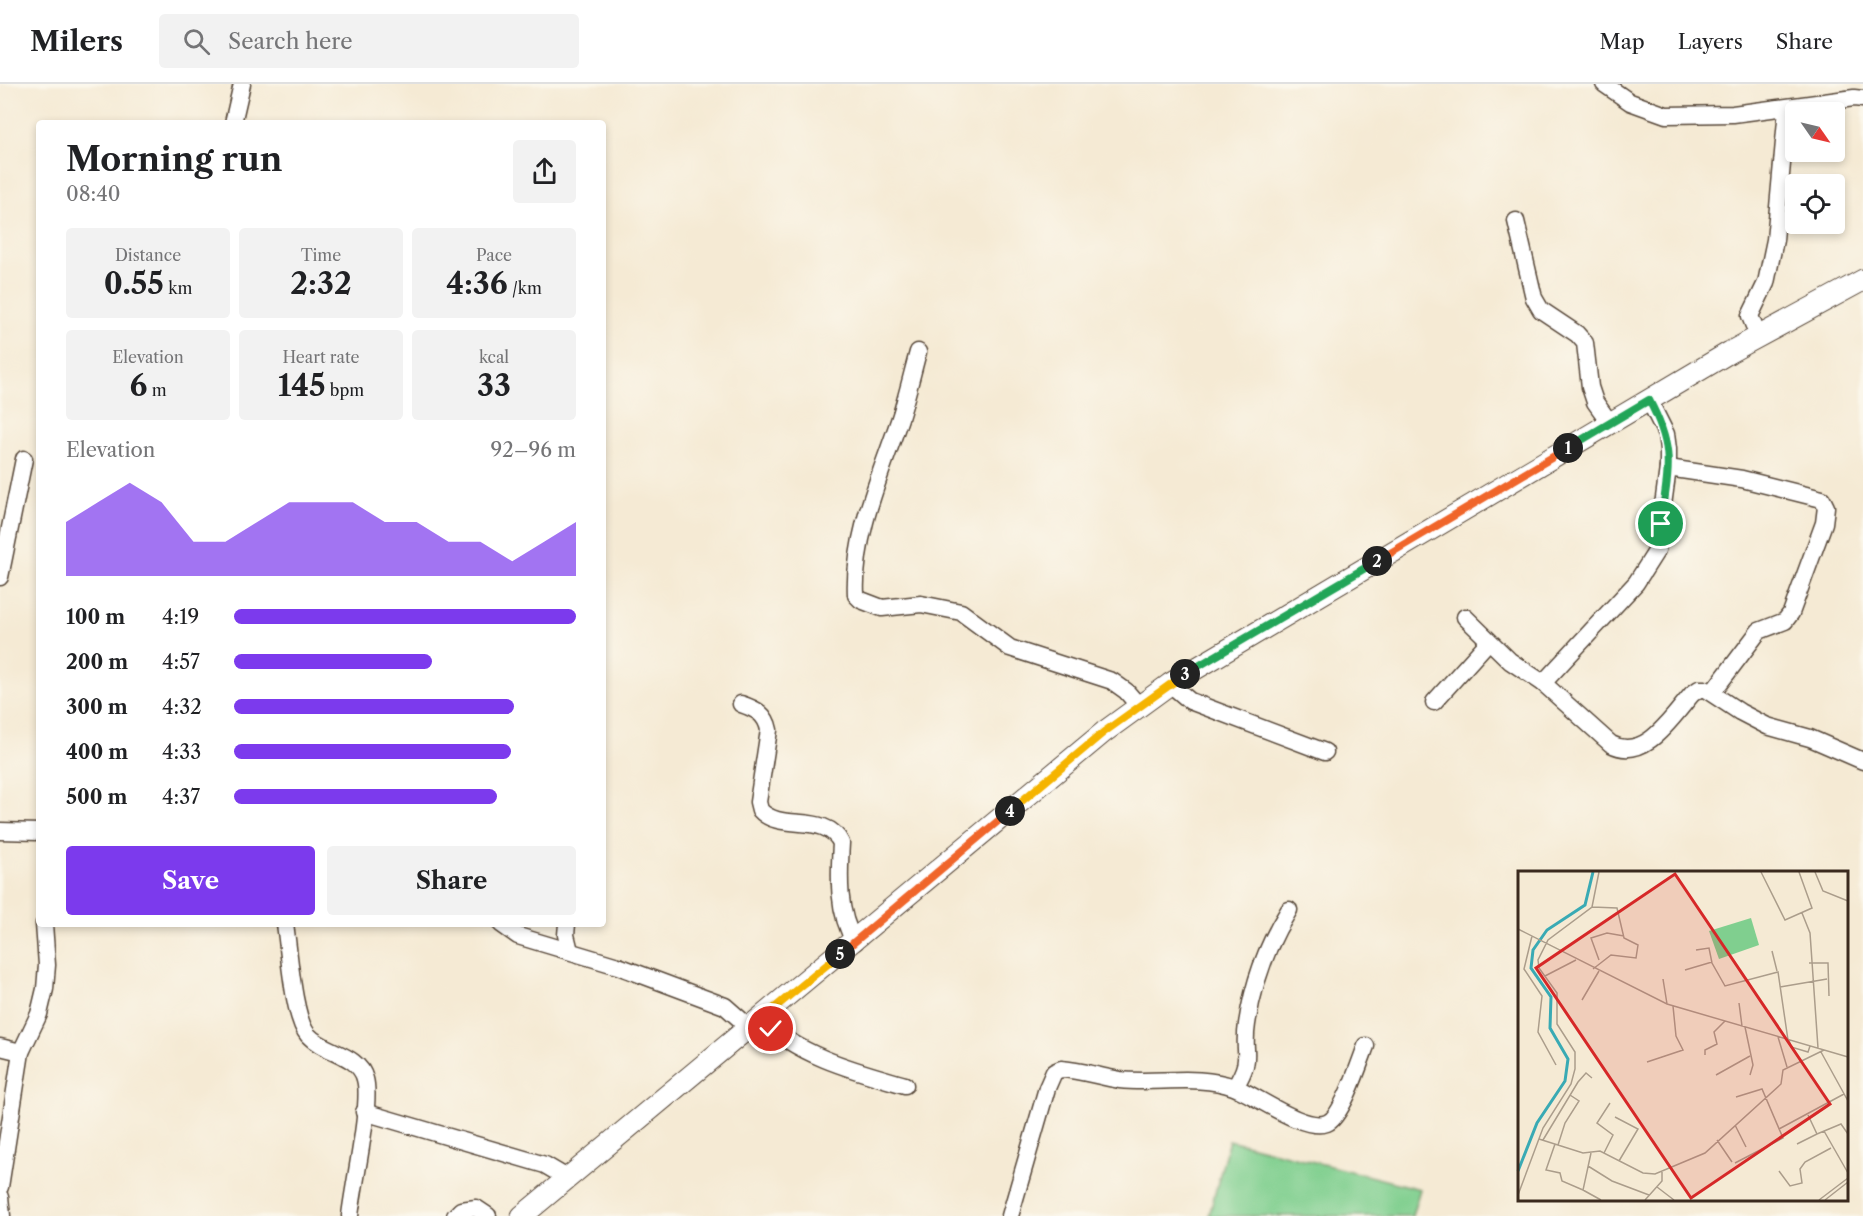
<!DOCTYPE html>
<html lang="en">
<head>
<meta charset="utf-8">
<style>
	body { margin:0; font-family:"Libre Caslon Text",serif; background:#f2f2f2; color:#202124; height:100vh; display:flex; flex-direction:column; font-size:22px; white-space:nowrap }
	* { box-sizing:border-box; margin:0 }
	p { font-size:20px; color:#757577 }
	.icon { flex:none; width:33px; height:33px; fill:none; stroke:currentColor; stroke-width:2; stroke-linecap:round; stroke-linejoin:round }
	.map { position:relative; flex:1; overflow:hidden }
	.details { position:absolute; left:36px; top:36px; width:570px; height:807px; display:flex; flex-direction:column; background:#fff; border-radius:6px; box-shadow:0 3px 9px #0003 }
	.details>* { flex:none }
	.needle { width:39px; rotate:124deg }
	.tools { position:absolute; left:1785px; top:18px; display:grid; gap:12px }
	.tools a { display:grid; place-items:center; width:60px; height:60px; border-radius:6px; background:#fff; box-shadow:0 3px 9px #0003; font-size:30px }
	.pin { position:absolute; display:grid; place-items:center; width:51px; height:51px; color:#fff; margin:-26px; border:3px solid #fff; border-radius:50%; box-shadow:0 2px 6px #0007 }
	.km { position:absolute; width:30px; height:30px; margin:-15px; border-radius:50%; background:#222; color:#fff; font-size:16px; line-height:30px; text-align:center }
	.round { display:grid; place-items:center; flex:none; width:63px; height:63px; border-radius:6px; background:#f2f2f2 }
	.headline { display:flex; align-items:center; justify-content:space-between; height:102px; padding:0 30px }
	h1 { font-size:33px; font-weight:800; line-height:45px }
	.metrics { display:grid; grid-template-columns:repeat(3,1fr); gap:9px; height:102px; padding:6px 30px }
	.metrics div { display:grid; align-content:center; border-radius:6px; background:#f2f2f2; text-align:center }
	.metrics b { font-size:30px; font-weight:800 }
	.metrics small { font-size:16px; font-weight:400 }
	.metrics p { font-size:16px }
	.chart { height:168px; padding:12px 30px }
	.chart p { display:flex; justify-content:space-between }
	.chart svg { width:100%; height:108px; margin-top:6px; fill:#7c3aed; opacity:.7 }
	.cta { display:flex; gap:12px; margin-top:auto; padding:12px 30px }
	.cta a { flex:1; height:69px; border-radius:6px; background:#7c3aed; color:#fff; font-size:24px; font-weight:800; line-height:69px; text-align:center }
	.cta a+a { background:#f2f2f2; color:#202124 }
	ul { padding:0 30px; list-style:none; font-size:20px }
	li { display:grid; grid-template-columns:96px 72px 1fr; align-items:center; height:45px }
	li i { height:15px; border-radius:8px; background:#7c3aed }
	header { display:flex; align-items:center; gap:36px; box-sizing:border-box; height:84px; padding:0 30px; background:#fff; border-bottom:2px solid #e0e0e0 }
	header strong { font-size:28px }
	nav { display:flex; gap:33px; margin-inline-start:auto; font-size:21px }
	.search { width:420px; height:54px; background:#f2f2f2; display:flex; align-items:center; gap:15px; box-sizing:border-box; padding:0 21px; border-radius:6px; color:#757577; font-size:22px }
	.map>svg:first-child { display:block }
	.pitch { fill:#80cf8f; stroke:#5e7c56; stroke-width:1.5 }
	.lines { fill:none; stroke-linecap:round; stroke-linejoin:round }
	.minor-casing { stroke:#574739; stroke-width:19 }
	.tertiary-casing { stroke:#574739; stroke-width:23 }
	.minor { stroke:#fff; stroke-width:16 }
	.tertiary { stroke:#fff; stroke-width:21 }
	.split-1-casing { stroke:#fff; stroke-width:12 }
	.split-2-casing { stroke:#fff; stroke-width:12 }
	.split-3-casing { stroke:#fff; stroke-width:12 }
	.split-4-casing { stroke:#fff; stroke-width:12 }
	.split-5-casing { stroke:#fff; stroke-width:12 }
	.split-6-casing { stroke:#fff; stroke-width:12 }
	.split-1 { stroke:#22a559; stroke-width:8 }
	.split-2 { stroke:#f0652b; stroke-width:8 }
	.split-3 { stroke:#22a559; stroke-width:8 }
	.split-4 { stroke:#f5b400; stroke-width:8 }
	.split-5 { stroke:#f0652b; stroke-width:8 }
	.split-6 { stroke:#f5b400; stroke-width:8 }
	.inset-river { fill:none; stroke:#39aab4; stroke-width:3 }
	.inset-road { fill:none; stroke:#ab9d8b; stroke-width:1.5 }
	.view { fill:#d62828; fill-opacity:0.15; stroke:#d62828; stroke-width:3 }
	.inset-edge { fill:none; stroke:#3b2a1e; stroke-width:3 }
</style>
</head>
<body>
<header>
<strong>Milers</strong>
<div class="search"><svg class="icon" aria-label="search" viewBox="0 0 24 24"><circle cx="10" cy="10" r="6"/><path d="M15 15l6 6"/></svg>Search here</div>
<nav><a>Map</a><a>Layers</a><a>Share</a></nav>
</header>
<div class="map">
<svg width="1863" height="1132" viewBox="0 0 1863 1132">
	<rect width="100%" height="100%" fill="#fbf7ec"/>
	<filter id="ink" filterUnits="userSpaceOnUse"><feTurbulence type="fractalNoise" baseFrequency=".0167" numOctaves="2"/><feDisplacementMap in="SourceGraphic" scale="12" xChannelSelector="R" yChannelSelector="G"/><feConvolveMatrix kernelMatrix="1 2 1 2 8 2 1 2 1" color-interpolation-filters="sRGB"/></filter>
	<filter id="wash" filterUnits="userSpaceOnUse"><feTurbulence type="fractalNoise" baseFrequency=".008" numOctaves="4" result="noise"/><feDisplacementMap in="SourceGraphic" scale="24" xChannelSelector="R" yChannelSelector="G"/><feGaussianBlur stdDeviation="1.35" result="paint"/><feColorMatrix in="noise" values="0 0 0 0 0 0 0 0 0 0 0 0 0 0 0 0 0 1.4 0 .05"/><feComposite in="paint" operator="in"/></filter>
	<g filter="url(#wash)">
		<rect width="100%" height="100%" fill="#f5ead4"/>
		<path class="pitch" d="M1229,1056L1420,1105L1412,1132H1209Z"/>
	</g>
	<g filter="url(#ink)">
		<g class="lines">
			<g class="minor-casing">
				<g id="minor">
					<path d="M1604,0L1630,18L1666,31L1733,30L1854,14L1863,15"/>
					<path d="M233,39L242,0"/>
					<path d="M1516,137L1534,214L1541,226L1577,250L1585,259L1590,303L1595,318L1610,339"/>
					<path d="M1758,252L1750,232L1766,199L1775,156L1787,25"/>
					<path d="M918,268C912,290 907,312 900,334C881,390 853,451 856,511L861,516L882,524L921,520L961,528L1010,564L1112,597L1126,607L1139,622"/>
					<path d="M1649,316L1666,350L1668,365V384L1657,466L1636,499L1543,599L1611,660C1645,678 1672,633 1692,610L1699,605H1705L1740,628L1767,642L1810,654L1863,677"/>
					<path d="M1668,384L1742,395L1822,415L1826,423L1824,439L1791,529L1785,537L1759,547L1712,609"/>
					<path d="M0,493L24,375"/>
					<path d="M1465,533L1510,577L1543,599"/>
					<path d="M1170,600L1190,617L1325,668"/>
					<path d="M1434,618L1489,557"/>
					<path d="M741,620C756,625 766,630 769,646L758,718L760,726C780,749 826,727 841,759C839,792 837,829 855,858"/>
					<path d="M0,747L39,748"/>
					<path d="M285,840C289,865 293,934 308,951C324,969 359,970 365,995C372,1019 353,1103 350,1132"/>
					<path d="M501,840L518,852L618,882L725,922L750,944"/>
					<path d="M567,840L566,851L570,867"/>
					<path d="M761,935C798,972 856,987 905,1001"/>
					<path d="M0,963L21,968"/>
					<path d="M1235,1003C1254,972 1242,971 1247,940C1253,900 1267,861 1289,826"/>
					<path d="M364,1028L545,1081L567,1094"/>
					<path d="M0,1103L21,968L39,930L45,905L47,881L44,840"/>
					<path d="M0,1113L2,1132"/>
					<path d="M455,1132L461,1126L476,1124L488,1132"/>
					<path d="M1010,1132L1047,1004L1054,988L1061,985C1081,986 1100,993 1120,996C1157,1000 1199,990 1234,1003C1256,1011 1304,1048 1327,1039C1342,1033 1360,978 1366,962"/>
				</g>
			</g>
			<g class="tertiary-casing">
				<path id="tertiary" d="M522,1132L1104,648L1170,600L1730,268L1863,196"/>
			</g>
			<use href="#minor" class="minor"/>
			<use href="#tertiary" class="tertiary"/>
		</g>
	</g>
	<g class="lines" filter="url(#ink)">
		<g class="split-1-casing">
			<path id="split-1" d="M1568,364L1649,316C1676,367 1668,385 1661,440"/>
		</g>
		<g class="split-2-casing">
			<path id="split-2" d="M1377,477L1568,364"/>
		</g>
		<g class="split-3-casing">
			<path id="split-3" d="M1185,590L1377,477"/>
		</g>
		<g class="split-4-casing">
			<path id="split-4" d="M1010,727L1104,648L1185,590"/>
		</g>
		<g class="split-5-casing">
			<path id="split-5" d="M840,870L1010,727"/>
		</g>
		<g class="split-6-casing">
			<path id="split-6" d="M771,945L761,935L840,870"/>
		</g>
		<use href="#split-1" class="split-1"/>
		<use href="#split-2" class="split-2"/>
		<use href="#split-3" class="split-3"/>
		<use href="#split-4" class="split-4"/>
		<use href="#split-5" class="split-5"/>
		<use href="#split-6" class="split-6"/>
	</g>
	<g transform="translate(1518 787)">
		<rect width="330" height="330" fill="#f5ead4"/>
		<path d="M233,47L241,74L201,88L191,60Z" fill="#80cf8f"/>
		<path class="inset-river" d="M0,300L19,252L47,210L50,188L32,157L33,126L13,97L15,79L29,59L67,34L75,1"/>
		<path class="inset-road" d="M243,1L267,49L294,37L281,1M297,1L305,20L330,30M74,36L99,37L106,67L120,74L118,87L93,84L75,98M284,42L292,62L300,177M0,58L149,133L330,186M14,65L6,98L24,125L20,161L38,194M178,79L191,77L194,92L207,115L260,101L270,169M254,80L259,100M81,89L73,67L89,62L106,65M291,92H310L311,125M167,99L194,91M27,105L58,89M145,108L149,133M262,116L309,108M64,129L81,100M221,132L224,155M227,156L235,194L232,204M260,166L269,196M271,169L273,176L290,181L292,175M303,181L330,230M187,184V179L199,173L196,161L207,150M129,191L165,179L158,165L155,135M198,204L232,185M290,244L299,263L323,253L330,263M97,246L120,258L101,290M217,254L228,276M261,258L326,223M306,260L330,302M21,268L65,282L82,280L125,302L137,303L187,282L263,213L265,199L306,179M25,269L60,211L68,202L74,207M199,269L214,291M37,273L28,299L42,302L44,310L65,319M279,273L299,263M40,274L47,252L61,230L52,224M73,282L65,319L83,329M86,282L95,264L79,252L92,232M217,292L265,267L244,218L218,226M70,295L94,310L131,324M261,300L272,315L284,312L282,298L287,291L313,277M139,316L156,329M0,324L25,257L53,213L57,198V181L39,153V122L21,97L20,89L30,69L74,36L81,1M127,329L144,310V300M301,329L330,307M307,329L330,311"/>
		<path class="view" d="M157,3L312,233L173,327L18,97Z"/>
		<rect width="330" height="330" class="inset-edge"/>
	</g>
</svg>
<div class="tools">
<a><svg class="needle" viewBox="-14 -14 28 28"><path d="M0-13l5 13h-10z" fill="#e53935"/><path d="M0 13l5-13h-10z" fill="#757577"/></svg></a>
<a><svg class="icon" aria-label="locate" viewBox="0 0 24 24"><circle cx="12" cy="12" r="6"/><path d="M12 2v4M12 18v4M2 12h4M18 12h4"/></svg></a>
</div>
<div class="pin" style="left:1661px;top:440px;background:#1e9e55"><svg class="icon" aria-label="arrive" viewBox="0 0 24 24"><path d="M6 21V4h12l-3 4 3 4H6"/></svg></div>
<div class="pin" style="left:771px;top:945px;background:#d93025"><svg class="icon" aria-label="check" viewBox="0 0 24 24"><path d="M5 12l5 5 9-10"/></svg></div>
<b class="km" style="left:1568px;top:364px">1</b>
<b class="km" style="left:1377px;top:477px">2</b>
<b class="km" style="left:1185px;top:590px">3</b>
<b class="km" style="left:1010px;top:727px">4</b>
<b class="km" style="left:840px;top:870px">5</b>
<section class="details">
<div class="headline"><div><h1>Morning run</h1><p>08:40</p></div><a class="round"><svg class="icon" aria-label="share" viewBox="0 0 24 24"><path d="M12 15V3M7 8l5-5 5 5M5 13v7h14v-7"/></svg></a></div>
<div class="metrics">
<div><p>Distance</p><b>0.55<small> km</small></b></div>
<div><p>Time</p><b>2:32</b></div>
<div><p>Pace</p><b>4:36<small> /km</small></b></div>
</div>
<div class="metrics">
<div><p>Elevation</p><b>6<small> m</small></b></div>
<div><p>Heart rate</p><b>145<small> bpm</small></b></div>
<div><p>kcal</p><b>33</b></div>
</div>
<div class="chart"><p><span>Elevation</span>92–96 m</p>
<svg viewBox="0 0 160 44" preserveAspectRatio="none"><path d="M0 44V22L10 14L20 6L30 14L40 30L50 30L60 22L70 14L80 14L90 14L100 22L110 22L120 30L130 30L140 38L150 30L160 22V44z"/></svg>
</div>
<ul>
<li><b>100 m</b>4:19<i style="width:100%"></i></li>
<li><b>200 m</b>4:57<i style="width:58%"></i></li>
<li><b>300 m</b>4:32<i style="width:82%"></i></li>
<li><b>400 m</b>4:33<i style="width:81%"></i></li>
<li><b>500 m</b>4:37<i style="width:77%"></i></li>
</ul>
<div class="cta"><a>Save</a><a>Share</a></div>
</section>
</div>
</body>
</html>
